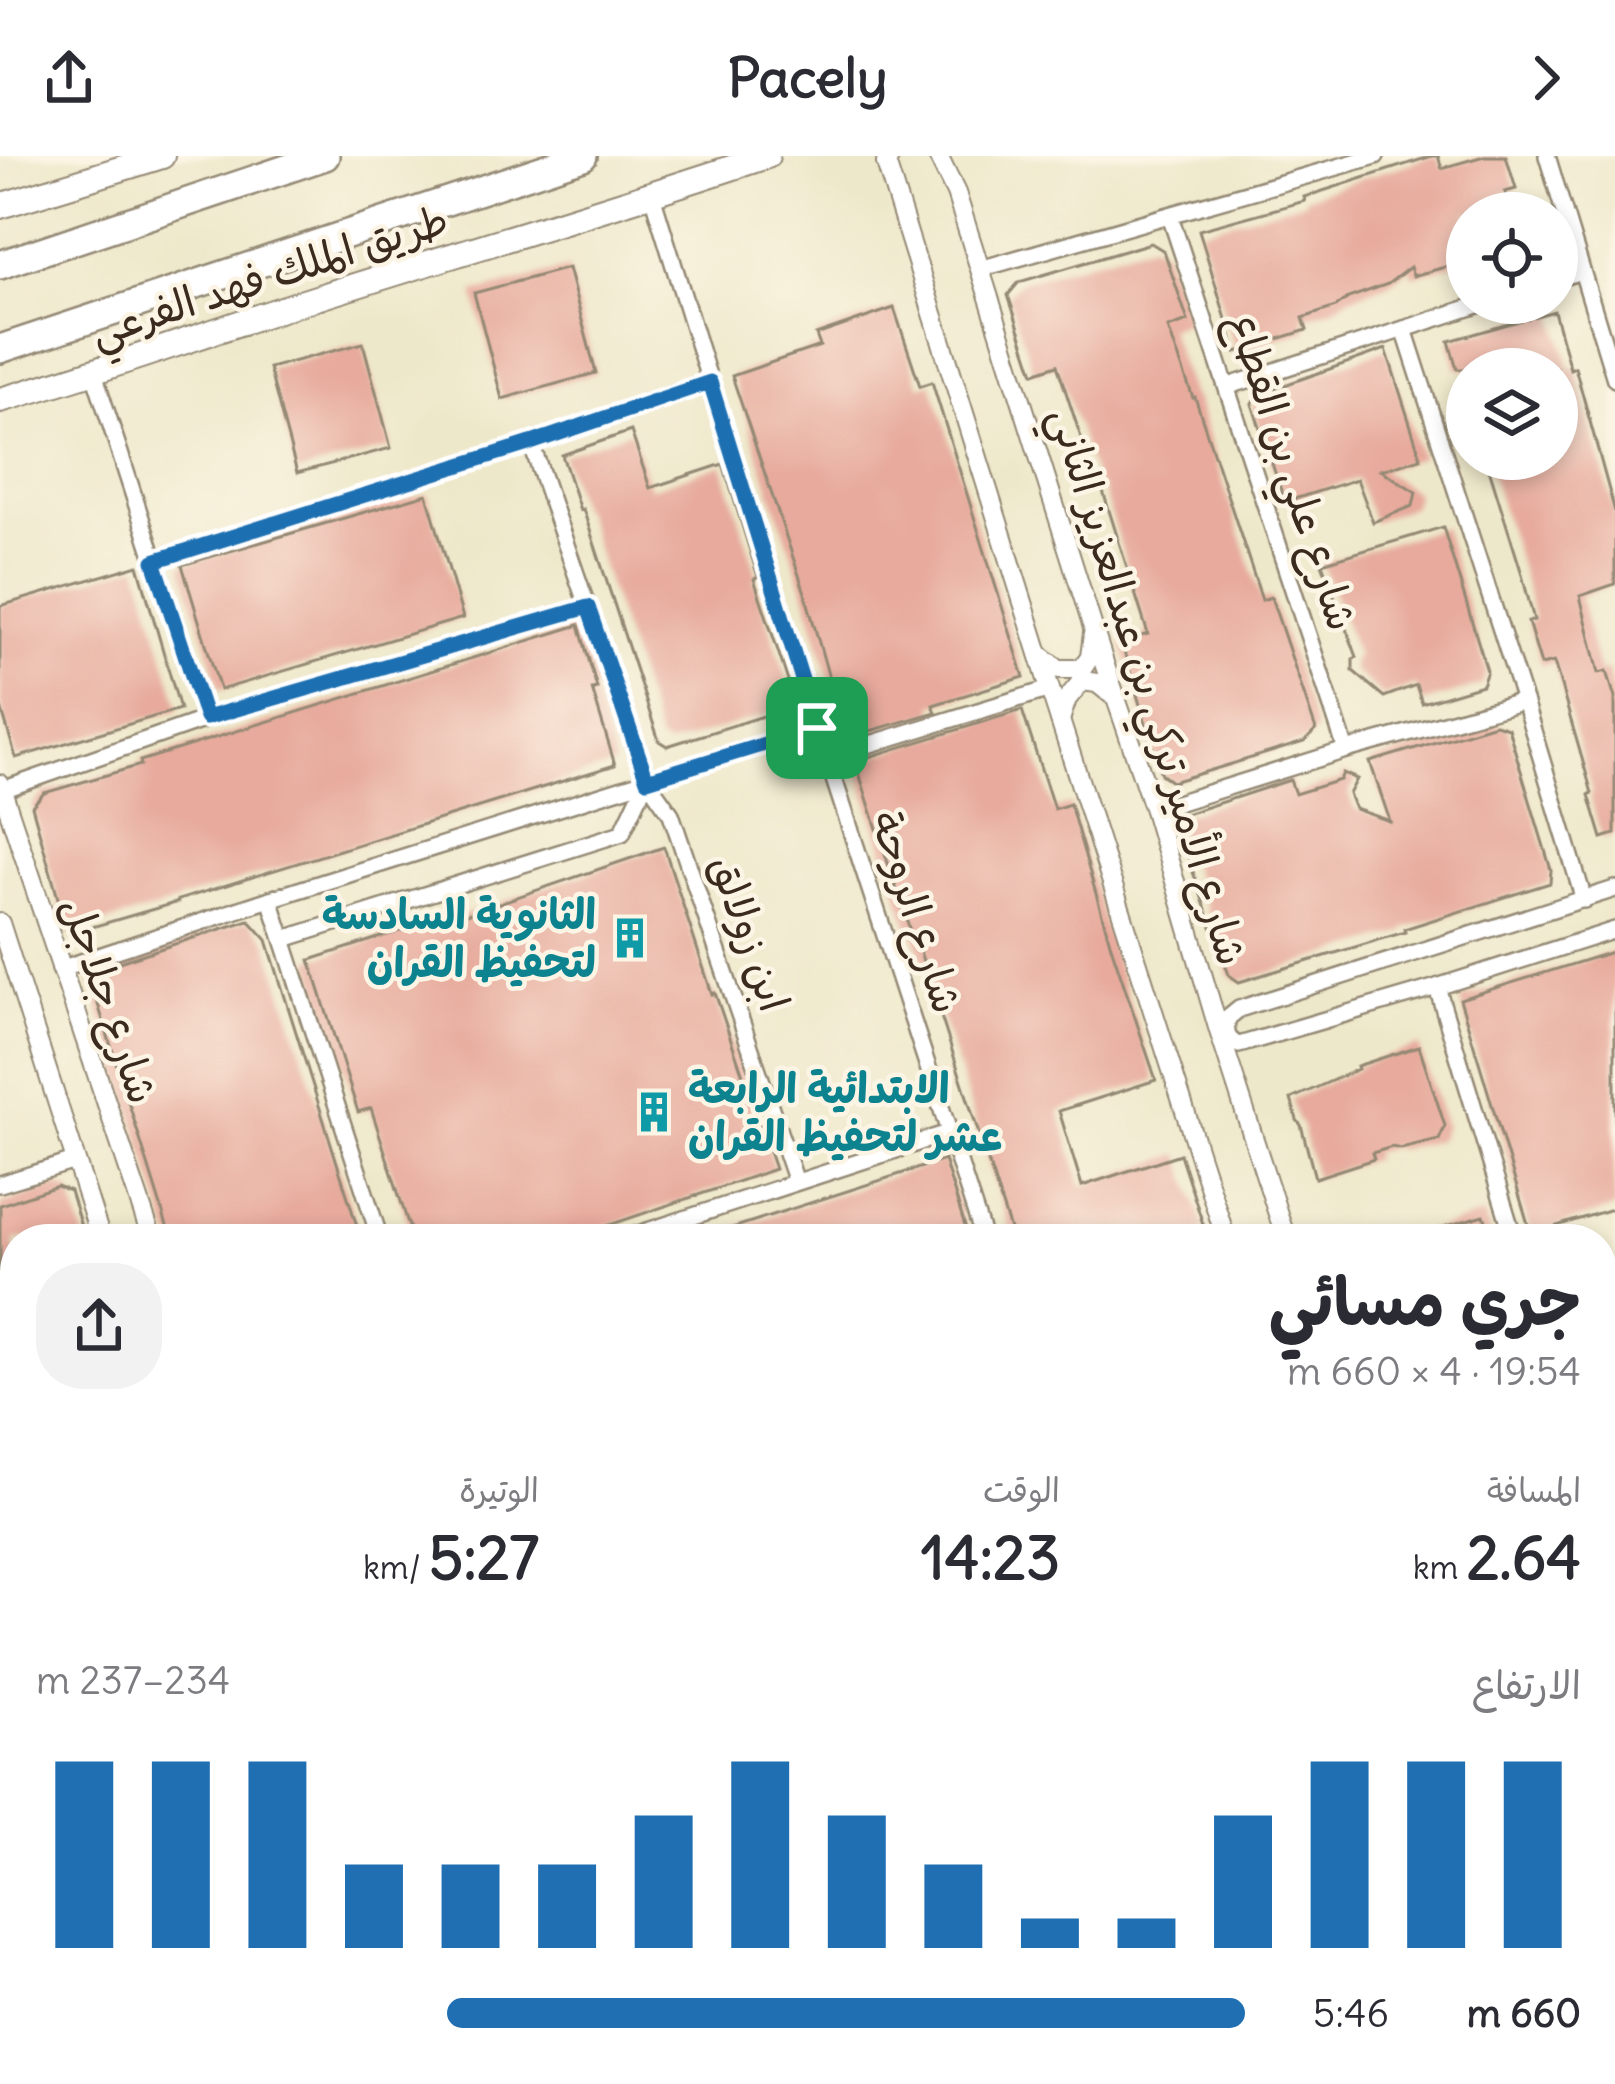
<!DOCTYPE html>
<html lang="ar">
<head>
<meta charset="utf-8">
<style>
	body { margin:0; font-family:Delius,"Playpen Sans Arabic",sans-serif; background:#f2f2f3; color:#2b2b33; direction:rtl; height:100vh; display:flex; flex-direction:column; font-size:45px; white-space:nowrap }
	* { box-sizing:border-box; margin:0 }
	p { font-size:39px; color:#7c7c81 }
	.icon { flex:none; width:66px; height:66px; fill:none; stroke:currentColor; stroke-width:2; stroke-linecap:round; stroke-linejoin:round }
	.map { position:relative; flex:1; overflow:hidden; direction:ltr }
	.details { position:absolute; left:0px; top:1068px; width:1617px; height:861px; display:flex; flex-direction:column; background:#fff; border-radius:48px 48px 0 0; box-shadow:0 6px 18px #0003; direction:rtl }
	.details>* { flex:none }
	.controls { position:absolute; left:1446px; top:36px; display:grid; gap:24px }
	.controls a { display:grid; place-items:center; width:132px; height:132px; border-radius:50%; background:#fff; box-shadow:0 6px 18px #0003; font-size:60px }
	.pin { position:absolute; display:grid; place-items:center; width:102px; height:102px; color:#fff; margin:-51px; border-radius:24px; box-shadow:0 6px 18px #0006 }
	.round { display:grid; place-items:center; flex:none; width:126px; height:126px; border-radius:48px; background:#f2f2f3 }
	.headline { display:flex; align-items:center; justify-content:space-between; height:204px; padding:0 36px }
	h1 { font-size:66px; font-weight:700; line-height:90px }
	.stats { display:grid; grid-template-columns:repeat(3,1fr); gap:18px; height:204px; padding:12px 36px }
	.stats div { display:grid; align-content:center }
	.stats b { font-size:60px; font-weight:700 }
	.stats small { font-size:33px; font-weight:400 }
	.stats p { font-size:33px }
	.chart { height:336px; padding:24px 36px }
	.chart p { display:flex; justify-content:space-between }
	.chart svg { width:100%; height:216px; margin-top:12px; stroke:#1f6fb2; stroke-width:6 }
	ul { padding:0 36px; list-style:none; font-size:39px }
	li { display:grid; grid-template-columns:192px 144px 1fr; align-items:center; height:90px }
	li i { height:30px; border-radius:15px; background:#1f6fb2 }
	header { display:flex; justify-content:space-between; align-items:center; height:156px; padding:0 36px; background:#fff; font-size:54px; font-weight:700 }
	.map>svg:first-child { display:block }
	.building { fill:#e7aa9c }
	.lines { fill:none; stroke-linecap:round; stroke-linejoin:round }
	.minor-casing { stroke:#948974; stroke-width:20 }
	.tertiary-casing { stroke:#948974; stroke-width:22 }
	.primary-casing { stroke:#948974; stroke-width:28 }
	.motorway-casing { stroke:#948974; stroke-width:32 }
	.minor { stroke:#fff; stroke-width:15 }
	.tertiary { stroke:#fff; stroke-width:18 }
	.primary { stroke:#fff; stroke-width:24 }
	.motorway { stroke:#fff; stroke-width:27 }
	.route-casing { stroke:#fff; stroke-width:24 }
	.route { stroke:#1f6fb2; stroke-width:15 }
	.labels { text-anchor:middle; stroke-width:9; stroke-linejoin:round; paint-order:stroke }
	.street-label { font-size:42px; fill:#3b2a1e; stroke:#fcf5e5 }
	.culture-label { font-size:42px; font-weight:bold; fill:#0d838f; stroke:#fcf5e5; text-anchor:end }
</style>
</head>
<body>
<header><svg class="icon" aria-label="forward" viewBox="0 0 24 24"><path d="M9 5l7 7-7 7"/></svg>Pacely<svg class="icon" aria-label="share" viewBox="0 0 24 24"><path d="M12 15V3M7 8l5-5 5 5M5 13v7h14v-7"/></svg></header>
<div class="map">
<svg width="1615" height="1928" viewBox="0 0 1615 1928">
	<rect width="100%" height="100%" fill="#fcf5e5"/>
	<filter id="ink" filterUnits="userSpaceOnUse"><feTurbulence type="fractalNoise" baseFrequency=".00833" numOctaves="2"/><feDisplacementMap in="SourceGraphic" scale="24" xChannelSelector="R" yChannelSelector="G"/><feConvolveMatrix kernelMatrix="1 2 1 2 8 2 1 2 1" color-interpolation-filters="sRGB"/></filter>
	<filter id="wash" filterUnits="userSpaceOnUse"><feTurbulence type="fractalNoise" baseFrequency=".004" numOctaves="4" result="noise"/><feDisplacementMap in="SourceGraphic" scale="48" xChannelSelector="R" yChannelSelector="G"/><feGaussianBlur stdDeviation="2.7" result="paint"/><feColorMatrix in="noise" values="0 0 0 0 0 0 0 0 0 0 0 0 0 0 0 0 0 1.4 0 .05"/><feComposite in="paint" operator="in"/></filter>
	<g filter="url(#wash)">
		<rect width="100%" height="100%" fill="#eee8cb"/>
		<g id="blocks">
			<g class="building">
				<path d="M1432,0H1438L1442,12L1484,0H1506L1516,33L1505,36L1510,57H1467V105L1413,120L1410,111L1388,128L1348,142L1336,151L1303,162L1307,174L1236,196L1199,74L1305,45L1304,41Z"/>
				<path d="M1151,87L1164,95L1188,165L1168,172L1193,242L1195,241L1262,444L1271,441L1316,574L1304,586L1172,626L1161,618L1121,486L1148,478L1101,329L1097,330L1057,209L1034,217L1008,139L1019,126Z"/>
				<path d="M568,112L596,217L502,243L474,137Z"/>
				<path d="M894,152L920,230L932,226L1024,521L933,549L936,556L846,582L805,437L732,220L820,190L816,179Z"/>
				<path d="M1554,155L1570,213L1575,211L1615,356V428L1580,440L1599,517L1607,515L1615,542V678L1602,682L1589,639L1592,637L1554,506L1541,509L1528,466L1534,464L1521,415L1486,303H1557V213H1457L1449,185Z"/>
				<path d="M363,187L391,292L297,317L269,212Z"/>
				<path d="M1386,193L1421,302L1381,314L1416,336L1413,350L1373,366L1357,323L1285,346L1252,248L1259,238Z"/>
				<path d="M631,275L650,332L723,308L758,421L754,423L793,540L789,552L667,590L659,585L583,353L580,354L562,299Z"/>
				<path d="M427,338L463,462L220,534L182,409Z"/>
				<path d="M1443,371L1487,515L1482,529L1422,547L1416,529L1384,541L1353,515V503L1357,501L1322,407Z"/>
				<path d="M138,409L180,553L16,602L0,548V450Z"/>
				<path d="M579,469L597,532L592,533L615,609L178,744V746L68,778L32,650L44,637L141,609L140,605Z"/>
				<path d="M1022,554L1054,653L1070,648L1112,793L1156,924L1059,955L1082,1030L1180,998L1205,1074L1176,1083H1013L914,777L911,778L857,611L862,603Z"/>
				<path d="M1495,568L1508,572L1551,714L1550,727L1404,773L1405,776L1239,826L1229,819L1177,670L1182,659L1290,624L1295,638L1340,624L1343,617L1357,623L1349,638L1355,653L1390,665L1370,606Z"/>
				<path d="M664,691L712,838L715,837L775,1013L592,1075L591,1073L561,1083H413L371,952L358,956L310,804L428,766L429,771Z"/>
				<path d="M249,764L267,784L361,1083H171L88,816Z"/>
				<path d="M1615,795V1052L1531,1078L1460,843Z"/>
				<path d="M1419,890L1445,970L1439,984L1401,993L1392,991L1372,997L1374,1003L1315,1022L1301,969L1297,964L1291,943L1358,913L1357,910Z"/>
				<path d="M944,1004L969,1083H707V1080Z"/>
				<path d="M57,1030L70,1035L85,1083H15V1260L0,1265V1049Z"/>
				<path d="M1484,1059L1492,1083H1417L1416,1079Z"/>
				<path d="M15,1311V1625L0,1630V1316Z"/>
				<path d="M15,1743V1793L11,1794L0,1757V1748Z"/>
			</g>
		</g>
	</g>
	<g filter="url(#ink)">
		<use href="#blocks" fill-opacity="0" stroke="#948974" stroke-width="3"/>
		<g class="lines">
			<g class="minor-casing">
				<g id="minor">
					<path d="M1547,0L1615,223"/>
					<path d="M652,39L817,571L984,1083"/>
					<path d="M1170,60L1346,594"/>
					<path d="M980,113L1376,0"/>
					<path d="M1557,123L1581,115"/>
					<path d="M1404,173L1524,545L1584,744"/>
					<path d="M94,217L206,563"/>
					<path d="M1229,230L1484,147"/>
					<path d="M531,287L647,624L671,658L796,1026"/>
					<path d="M155,405L531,287L710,226"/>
					<path d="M828,601L1050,533"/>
					<path d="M2,634L206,563L588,451"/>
					<path d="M1154,654L1346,594L1524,545"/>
					<path d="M1615,733L1239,853L1228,862C1225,875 1226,884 1239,889L1437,831L1615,774"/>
					<path d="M270,743L380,1083"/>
					<path d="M284,783L622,677L647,624"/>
					<path d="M60,813L270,743L817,571"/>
					<path d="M1437,831L1514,1083"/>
					<path d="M0,1028L75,1005"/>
					<path d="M623,1083L951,976"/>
					<path d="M1602,1194L1615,1190"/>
					<path d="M0,1294L15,1289"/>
					<path d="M1602,1391L1615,1387"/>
					<path d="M0,1648L15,1643"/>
					<path d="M211,1914L215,1928"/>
					<path d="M1049,1914L1053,1928"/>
					<path d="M1304,1928L1351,1914"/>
				</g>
			</g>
			<g class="tertiary-casing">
				<g id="tertiary">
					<path d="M890,0L886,7L1050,533L1226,1083"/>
					<path d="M938,0L956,37L1105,510L1154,654L1219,875L1286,1083"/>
					<path d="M1040,499L1059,513H1082L1090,501L1093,478"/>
					<path d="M1060,564L1067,543L1082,525L1097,527L1116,542"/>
					<path d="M0,628L152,1083"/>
					<path d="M0,767L101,1083"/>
					<path d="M0,1832L15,1882"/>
					<path d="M25,1914L29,1928"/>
					<path d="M422,1914L430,1928"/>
					<path d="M1502,1914L1506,1928"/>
					<path d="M1549,1914L1554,1928"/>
					<path d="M369,1928L370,1914"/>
					<path d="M492,1928L534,1914"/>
					<path d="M623,1928L666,1914"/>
				</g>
			</g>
			<g class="primary-casing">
				<g id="primary">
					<path d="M0,50L162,0"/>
					<path d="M0,244C106,214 208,176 313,143C464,95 616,51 767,0"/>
				</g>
			</g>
			<g class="motorway-casing">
				<g id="motorway">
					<path d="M0,109L325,0"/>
					<path d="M0,193L583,0"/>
				</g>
			</g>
			<use href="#minor" class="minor"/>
			<use href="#tertiary" class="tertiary"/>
			<use href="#primary" class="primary"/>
			<use href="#motorway" class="motorway"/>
		</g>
	</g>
	<g class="lines" filter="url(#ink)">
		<g class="route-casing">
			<path id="route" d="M710,226L817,572L647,624L588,451L206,562L154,405L531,287Z"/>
		</g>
		<use href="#route" class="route"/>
	</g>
	<defs>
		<g id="building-bare" transform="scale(3.24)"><path d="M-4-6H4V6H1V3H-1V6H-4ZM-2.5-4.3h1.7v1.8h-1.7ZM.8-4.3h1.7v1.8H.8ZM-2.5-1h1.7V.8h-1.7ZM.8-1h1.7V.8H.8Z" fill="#0f9aa8" stroke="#fcf5e5" stroke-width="2.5" paint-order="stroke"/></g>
	</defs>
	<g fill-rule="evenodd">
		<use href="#building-bare" x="630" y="782"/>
		<use href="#building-bare" x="654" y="956"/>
	</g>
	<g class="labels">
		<g class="street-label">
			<text transform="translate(269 119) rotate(-18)" y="15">طريق الملك فهد الفرعي</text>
			<text transform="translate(1293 315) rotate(72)" y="15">شارع علي بن القطاع</text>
			<text transform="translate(1149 530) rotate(73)" y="15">شارع الأمير تركي بن عبدالعزيز الثاني</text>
			<text transform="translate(917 756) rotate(72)" y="15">شارع الروحة</text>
			<text transform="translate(750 777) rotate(71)" y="15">ابن زولالق</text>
			<text transform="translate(110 844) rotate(71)" y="15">شارع جلاجل</text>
		</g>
		<g class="culture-label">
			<text x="596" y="773">الثانوية السادسة<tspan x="596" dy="48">لتحفيظ القران</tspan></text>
			<text x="688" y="947" text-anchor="start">الابتدائية الرابعة<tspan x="688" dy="48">عشر لتحفيظ القران</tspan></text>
		</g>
	</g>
</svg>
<div class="controls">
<a><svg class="icon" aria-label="locate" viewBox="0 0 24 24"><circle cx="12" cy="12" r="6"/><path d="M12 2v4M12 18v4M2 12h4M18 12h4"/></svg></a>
<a><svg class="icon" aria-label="layers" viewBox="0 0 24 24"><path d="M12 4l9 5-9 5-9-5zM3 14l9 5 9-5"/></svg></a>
</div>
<div class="pin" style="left:817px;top:572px;background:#1e9e55"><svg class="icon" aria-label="arrive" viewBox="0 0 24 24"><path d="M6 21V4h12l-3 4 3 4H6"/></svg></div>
<section class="details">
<div class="headline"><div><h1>جري مسائي</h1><p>19:54 · 4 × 660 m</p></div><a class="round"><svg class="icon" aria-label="share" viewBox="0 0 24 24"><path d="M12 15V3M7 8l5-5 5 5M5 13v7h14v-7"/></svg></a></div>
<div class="stats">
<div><p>المسافة</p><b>2.64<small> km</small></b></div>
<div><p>الوقت</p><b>14:23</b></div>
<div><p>الوتيرة</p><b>5:27<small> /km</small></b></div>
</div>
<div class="chart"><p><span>الارتفاع</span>234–237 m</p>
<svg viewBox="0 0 160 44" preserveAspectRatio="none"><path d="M5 44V6M15 44V6M25 44V6M35 44V27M45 44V27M55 44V27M65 44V17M75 44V6M85 44V17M95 44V27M105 44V38M115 44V38M125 44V17M135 44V6M145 44V6M155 44V6"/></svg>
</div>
<ul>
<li><b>660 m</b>5:46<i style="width:66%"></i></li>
</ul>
</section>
</div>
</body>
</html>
